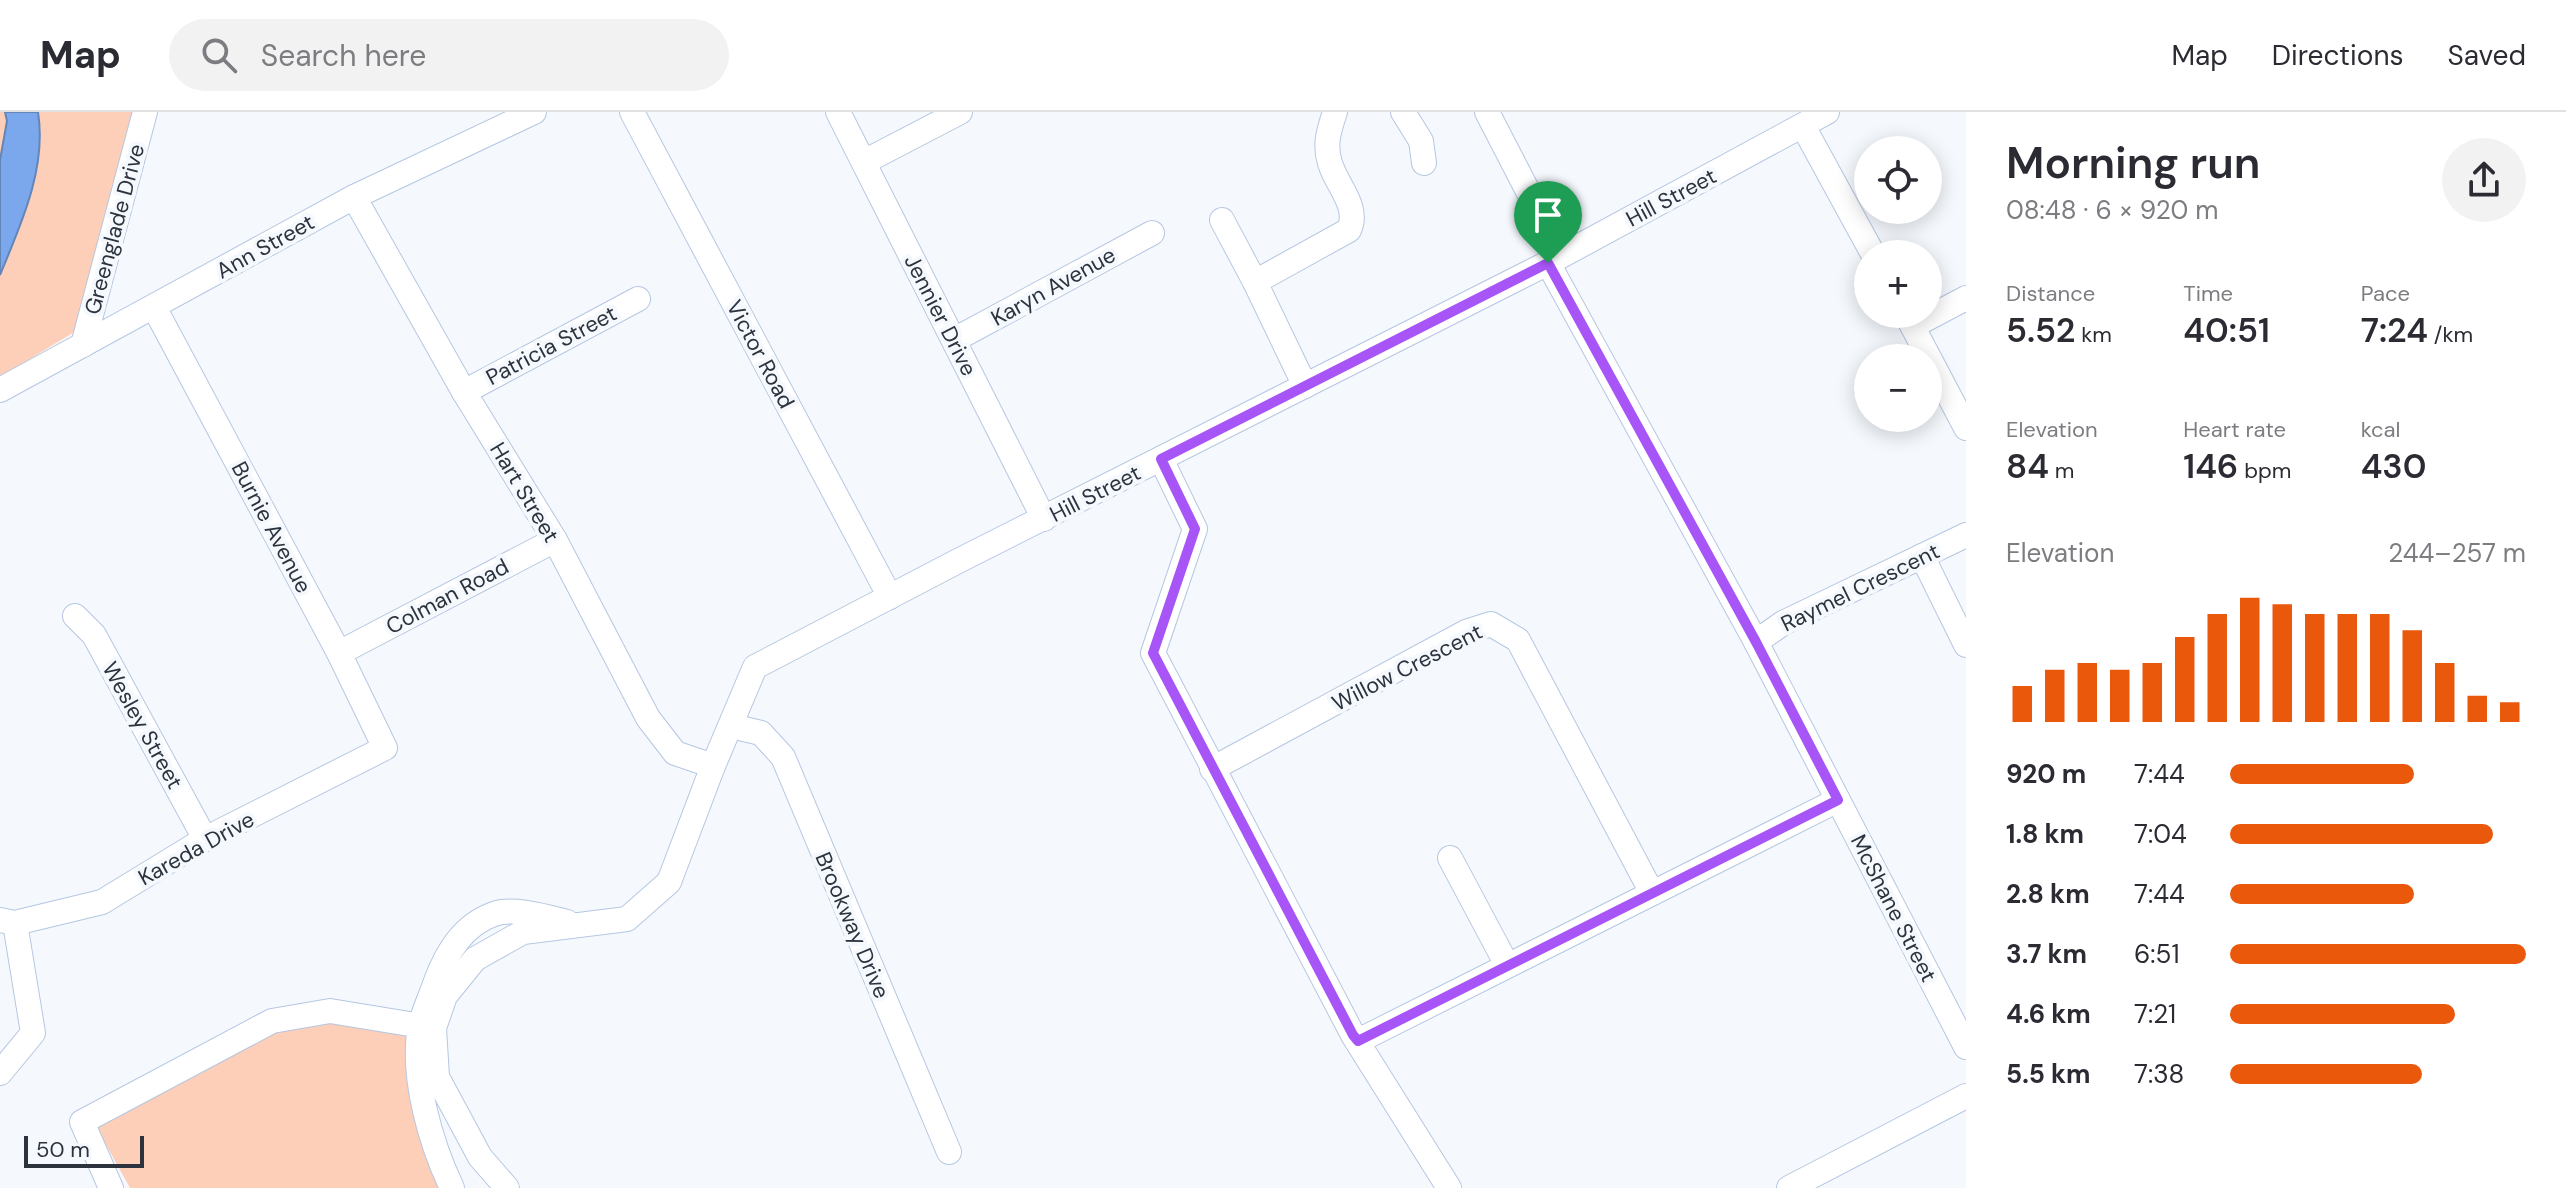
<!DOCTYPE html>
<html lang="en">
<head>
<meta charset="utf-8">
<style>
	body { margin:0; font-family:"DM Sans",sans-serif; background:#f2f2f3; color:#2b2b33; height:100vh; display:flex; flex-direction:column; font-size:30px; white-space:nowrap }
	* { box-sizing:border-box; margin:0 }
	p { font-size:26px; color:#7c7c81 }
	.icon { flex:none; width:44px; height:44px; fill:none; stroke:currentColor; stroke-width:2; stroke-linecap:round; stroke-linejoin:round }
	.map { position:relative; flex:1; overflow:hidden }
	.side { display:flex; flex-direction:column; background:#fff; width:600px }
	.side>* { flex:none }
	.fabs { position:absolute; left:1854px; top:24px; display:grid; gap:16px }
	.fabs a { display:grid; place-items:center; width:88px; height:88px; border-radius:50%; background:#fff; box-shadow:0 4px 20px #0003; font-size:40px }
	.scale { position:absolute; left:24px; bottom:20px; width:120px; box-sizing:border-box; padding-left:8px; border:4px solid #2c333d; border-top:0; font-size:22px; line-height:28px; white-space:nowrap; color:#2c333d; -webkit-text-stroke:6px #f5f9fe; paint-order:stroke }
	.pin { position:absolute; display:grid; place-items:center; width:68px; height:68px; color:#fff; margin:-82px -34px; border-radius:50% 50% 50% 0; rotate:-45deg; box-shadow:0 0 8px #0007 }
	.pin .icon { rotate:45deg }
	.round { display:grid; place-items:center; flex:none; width:84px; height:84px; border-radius:42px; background:#f2f2f3 }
	.overview { display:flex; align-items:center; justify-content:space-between; height:136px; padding:0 40px }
	h1 { font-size:44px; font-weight:600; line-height:60px }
	.stats { display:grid; grid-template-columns:repeat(3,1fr); gap:12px; height:136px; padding:8px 40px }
	.stats div { display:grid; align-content:center }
	.stats b { font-size:34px; font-weight:600 }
	.stats small { font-size:22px; font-weight:400 }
	.stats p { font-size:22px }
	.chart { height:224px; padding:16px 40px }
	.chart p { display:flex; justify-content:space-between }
	.chart svg { width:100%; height:144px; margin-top:8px; stroke:#ea580c; stroke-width:6 }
	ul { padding:0 40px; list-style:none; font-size:26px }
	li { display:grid; grid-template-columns:128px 96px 1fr; align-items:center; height:60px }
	li i { height:20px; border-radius:10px; background:#ea580c }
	header { display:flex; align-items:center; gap:48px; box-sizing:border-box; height:112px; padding:0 40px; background:#fff; border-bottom:2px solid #e1e1e2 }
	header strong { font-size:38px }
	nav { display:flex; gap:44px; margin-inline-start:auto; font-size:28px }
	.search { width:560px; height:72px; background:#f2f2f3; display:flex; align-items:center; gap:20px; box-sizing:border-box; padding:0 28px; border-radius:44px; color:#7c7c81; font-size:30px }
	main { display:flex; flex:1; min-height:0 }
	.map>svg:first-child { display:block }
	.green { fill:#fdceb8 }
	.water { fill:#7ba8ec; stroke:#6385b8; stroke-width:2 }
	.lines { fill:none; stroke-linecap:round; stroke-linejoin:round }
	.minor-casing { stroke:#b5c7e1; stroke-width:26 }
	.minor { stroke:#fff; stroke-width:24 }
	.route-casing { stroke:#fff; stroke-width:16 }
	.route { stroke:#a855f7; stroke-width:10 }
	.labels { text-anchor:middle; stroke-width:8; stroke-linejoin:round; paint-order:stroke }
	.street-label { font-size:22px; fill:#2c333d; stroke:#f5f9fe }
</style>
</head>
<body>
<header>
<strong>Map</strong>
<div class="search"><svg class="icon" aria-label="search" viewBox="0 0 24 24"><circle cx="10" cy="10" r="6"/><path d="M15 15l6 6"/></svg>Search here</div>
<nav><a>Map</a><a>Directions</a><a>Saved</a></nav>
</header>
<main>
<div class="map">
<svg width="1966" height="1076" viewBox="0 0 1966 1076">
	<rect width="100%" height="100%" fill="#f5f9fe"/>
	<g class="green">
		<path d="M0,0H134L76,219L0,265Z"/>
		<path d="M340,907L414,925L448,1076H130L94,1011L269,920Z"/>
	</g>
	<path class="water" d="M5,0H38C47,56 21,112 0,163V48L7,9Z"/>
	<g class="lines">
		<g class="minor-casing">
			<g id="minor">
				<path d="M632,0L890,485"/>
				<path d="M838,0L1044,407"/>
				<path d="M1403,0L1421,29L1424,51"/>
				<path d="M1487,0L1561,143"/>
				<path d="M1803,14L1873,142"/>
				<path d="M864,50L960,0"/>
				<path d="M354,85L464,280L555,428L648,606L675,641L713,654"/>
				<path d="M1222,108L1255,170"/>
				<path d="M1548,151L1756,530L1966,935"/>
				<path d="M1906,202L1966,316"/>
				<path d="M1913,214L1966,186"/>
				<path d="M954,228L1152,121"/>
				<path d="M83,233L145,0"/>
				<path d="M1305,274L1255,170L1349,118C1360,94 1336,73 1330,51C1324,33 1329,18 1335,0"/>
				<path d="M0,278L354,85L534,0"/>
				<path d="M464,280L638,187"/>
				<path d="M1161,347L1195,417L1153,541L1353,923L1449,1076"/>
				<path d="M1922,444L1966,533"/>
				<path d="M75,504L94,523L205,727"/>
				<path d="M1756,530L1783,511L1966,423"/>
				<path d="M339,541L555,428"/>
				<path d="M731,614L761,621L783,645L949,1040"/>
				<path d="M1212,657L1466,520L1491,512L1518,528L1652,781"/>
				<path d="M1450,746L1507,853"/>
				<path d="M0,808L15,811L102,790L205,727L385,636L339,541L154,195"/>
				<path d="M1358,929L1838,688"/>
				<path d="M0,961L33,921L15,811"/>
				<path d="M111,1076L82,1010L272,909L330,899L434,916"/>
				<path d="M452,1076C431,1032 411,965 420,915C423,900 431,884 436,869C447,840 463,813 494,802C513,795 547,805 567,810"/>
				<path d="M507,1076L480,1045L437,965L434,916L445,884L475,847L523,820L627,807L669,770L713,654L755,555L960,448L1548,151L1827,0"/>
				<path d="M1789,1076L1966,984"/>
			</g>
		</g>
		<use href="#minor" class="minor"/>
	</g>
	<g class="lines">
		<g class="route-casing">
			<path id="route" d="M1548,151L1756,530L1838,688L1358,929L1353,923L1153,541L1195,417L1161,347Z"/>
		</g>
		<use href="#route" class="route"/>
	</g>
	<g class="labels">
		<g class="street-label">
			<text transform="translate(1671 85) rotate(-28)" y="8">Hill Street</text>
			<text transform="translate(114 117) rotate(-75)" y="8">Greenglade Drive</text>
			<text transform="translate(265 134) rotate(-29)" y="8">Ann Street</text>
			<text transform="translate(1053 174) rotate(-29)" y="8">Karyn Avenue</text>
			<text transform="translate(941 203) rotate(63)" y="8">Jennier Drive</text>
			<text transform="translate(551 233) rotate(-28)" y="8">Patricia Street</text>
			<text transform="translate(761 242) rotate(62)" y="8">Victor Road</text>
			<text transform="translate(525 380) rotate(59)" y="8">Hart Street</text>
			<text transform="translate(1095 381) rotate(-27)" y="8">Hill Street</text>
			<text transform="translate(272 415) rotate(62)" y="8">Burnie Avenue</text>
			<text transform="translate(1860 475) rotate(-26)" y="8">Raymel Crescent</text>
			<text transform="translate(447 484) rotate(-28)" y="8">Colman Road</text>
			<text transform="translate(1407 555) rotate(-27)" y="8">Willow Crescent</text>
			<text transform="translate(143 613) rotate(61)" y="8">Wesley Street</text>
			<text transform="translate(196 736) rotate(-29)" y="8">Kareda Drive</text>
			<text transform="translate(1894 796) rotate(63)" y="8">McShane Street</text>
			<text transform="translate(853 813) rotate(67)" y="8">Brookway Drive</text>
		</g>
	</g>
</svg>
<div class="fabs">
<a><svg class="icon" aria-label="locate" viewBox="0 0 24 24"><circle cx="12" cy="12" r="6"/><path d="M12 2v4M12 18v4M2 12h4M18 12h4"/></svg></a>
<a>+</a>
<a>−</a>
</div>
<div class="scale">50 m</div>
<div class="pin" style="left:1548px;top:151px;background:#1e9e55"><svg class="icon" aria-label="arrive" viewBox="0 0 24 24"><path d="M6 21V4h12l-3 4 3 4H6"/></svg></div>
</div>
<section class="side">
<div class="overview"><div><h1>Morning run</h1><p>08:48 · 6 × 920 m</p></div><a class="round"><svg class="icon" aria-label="share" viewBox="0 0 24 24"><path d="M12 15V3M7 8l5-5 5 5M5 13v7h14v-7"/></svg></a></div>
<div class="stats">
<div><p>Distance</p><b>5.52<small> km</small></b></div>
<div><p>Time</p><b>40:51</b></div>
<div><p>Pace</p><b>7:24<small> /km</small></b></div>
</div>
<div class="stats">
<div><p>Elevation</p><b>84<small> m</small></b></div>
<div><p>Heart rate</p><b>146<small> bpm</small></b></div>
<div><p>kcal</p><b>430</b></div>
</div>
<div class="chart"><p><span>Elevation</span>244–257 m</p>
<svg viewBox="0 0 160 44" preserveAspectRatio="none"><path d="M5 44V33M15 44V28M25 44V26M35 44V28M45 44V26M55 44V18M65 44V11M75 44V6M85 44V8M95 44V11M105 44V11M115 44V11M125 44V16M135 44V26M145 44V36M155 44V38"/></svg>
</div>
<ul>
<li><b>920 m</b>7:44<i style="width:62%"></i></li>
<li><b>1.8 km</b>7:04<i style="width:89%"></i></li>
<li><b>2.8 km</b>7:44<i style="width:62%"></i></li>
<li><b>3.7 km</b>6:51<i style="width:100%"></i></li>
<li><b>4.6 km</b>7:21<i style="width:76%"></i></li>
<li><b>5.5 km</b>7:38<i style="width:65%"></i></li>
</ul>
</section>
</main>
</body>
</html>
